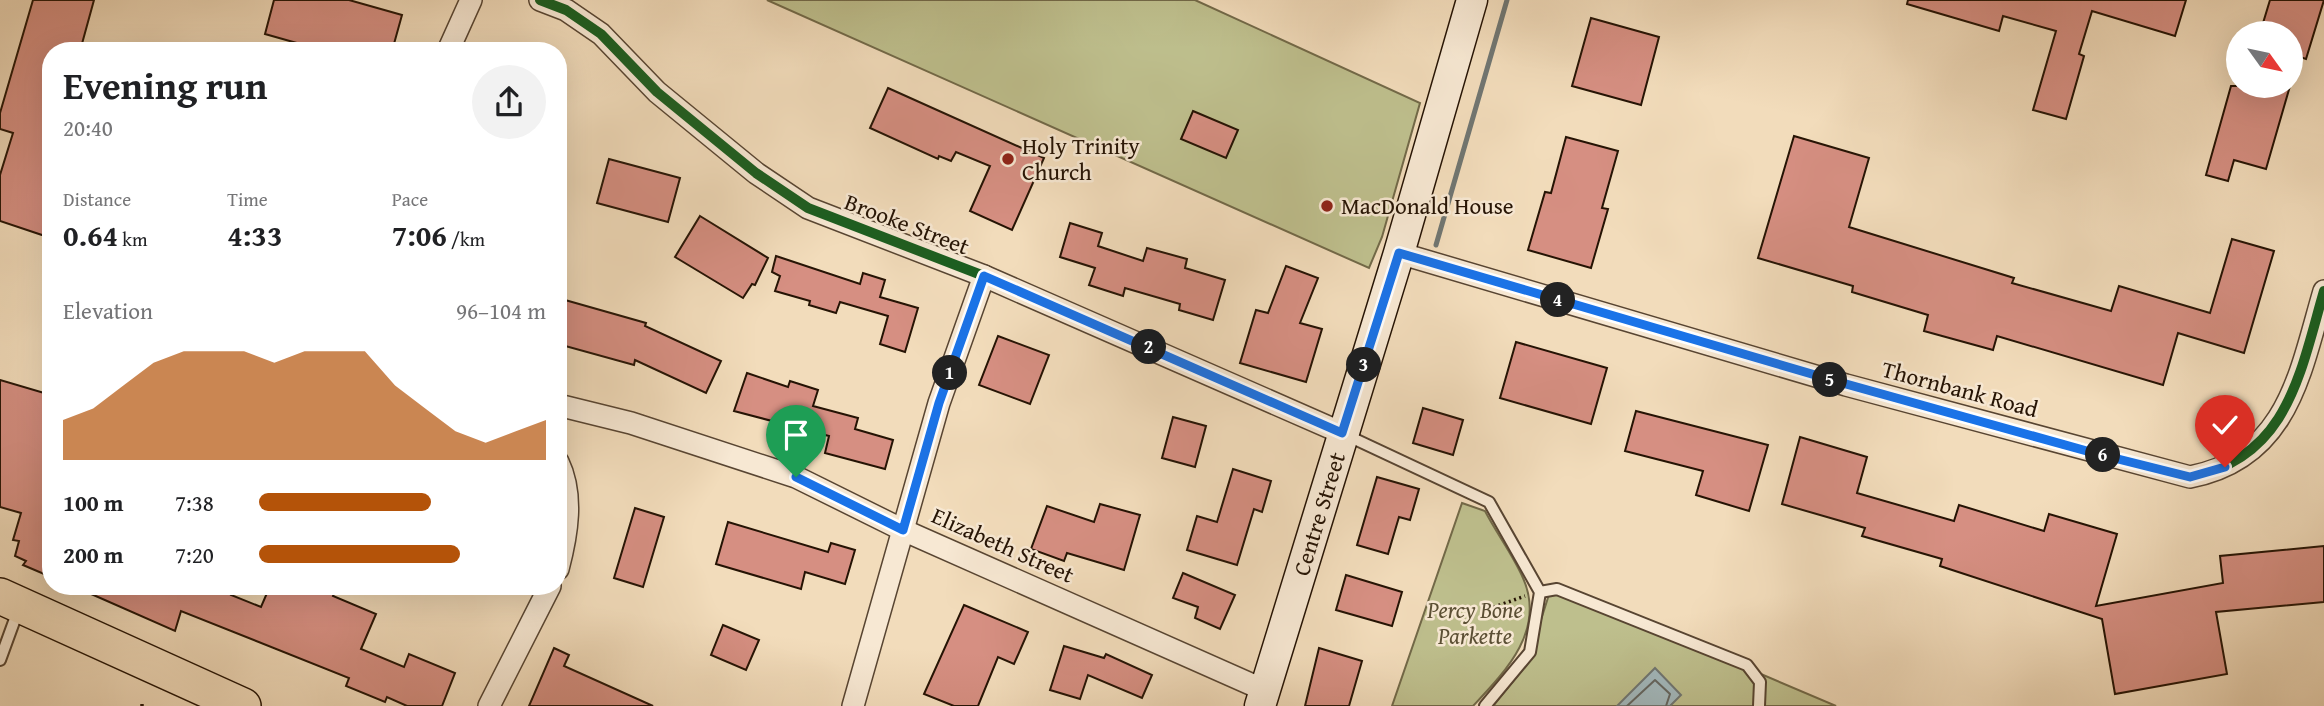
<!DOCTYPE html>
<html lang="en">
<head>
<meta charset="utf-8">
<style>
	body { margin:0; font-family:"Gentium Book Plus",serif; background:#f2f2f2; color:#202124; height:100vh; display:flex; flex-direction:column; font-size:26px; white-space:nowrap }
	* { box-sizing:border-box; margin:0 }
	p { font-size:23px; color:#757577 }
	.icon { flex:none; width:38px; height:38px; fill:none; stroke:currentColor; stroke-width:2; stroke-linecap:round; stroke-linejoin:round }
	.map { position:relative; flex:1; overflow:hidden }
	.sheet { position:absolute; left:42px; top:42px; width:525px; height:553px; display:flex; flex-direction:column; background:#fff; border-radius:28px; box-shadow:0 7px 28px #0002 }
	.sheet>* { flex:none }
	.needle { width:46px; rotate:123deg }
	.tools { position:absolute; left:2226px; top:21px; display:grid; gap:14px }
	.tools a { display:grid; place-items:center; width:77px; height:77px; border-radius:50%; background:#fff; box-shadow:0 7px 28px #0002; font-size:35px }
	.pin { position:absolute; display:grid; place-items:center; width:60px; height:60px; color:#fff; margin:-72px -30px; border-radius:50% 50% 50% 0; rotate:-45deg; box-shadow:0 0 7px #0007 }
	.pin .icon { rotate:45deg }
	.km { position:absolute; width:35px; height:35px; margin:-18px; border-radius:50%; background:#222; color:#fff; font-size:19px; line-height:35px; text-align:center }
	.round { display:grid; place-items:center; flex:none; width:74px; height:74px; border-radius:37px; background:#f2f2f2 }
	.headline { display:flex; align-items:center; justify-content:space-between; height:119px; padding:0 21px }
	h1 { font-size:38px; font-weight:800; line-height:52px }
	.figures { display:grid; grid-template-columns:repeat(3,1fr); gap:10px; height:119px; padding:7px 21px }
	.figures div { display:grid; align-content:center }
	.figures b { font-size:30px; font-weight:800 }
	.figures small { font-size:19px; font-weight:400 }
	.figures p { font-size:19px }
	.chart { height:196px; padding:14px 21px }
	.chart p { display:flex; justify-content:space-between }
	.chart svg { width:100%; height:126px; margin-top:7px; fill:#b45309; opacity:.7 }
	ul { padding:0 21px; list-style:none; font-size:23px }
	li { display:grid; grid-template-columns:112px 84px 1fr; align-items:center; height:52px }
	li i { height:18px; border-radius:9px; background:#b45309 }
	.map>svg:first-child { display:block }
	.green { fill:#bebf8d; stroke:#726948; stroke-width:2 }
	.water { fill:#a2b8bc; stroke:#707672; stroke-width:2 }
	.lines { fill:none; stroke-linecap:round; stroke-linejoin:round }
	.shore { stroke:#646660; stroke-width:2 }
	.stream { stroke:#707672; stroke-width:5 }
	.building { fill:#d68f82; stroke:#251304; stroke-width:2 }
	.lane-casing { stroke:#584532; stroke-width:14 }
	.street-casing { stroke:#584532; stroke-width:24 }
	.secondary-casing { stroke:#251304; stroke-width:33 }
	.primary-casing { stroke:#251304; stroke-width:38 }
	.path { stroke:#251304; stroke-width:3.5; stroke-dasharray:2 3.5; stroke-linecap:butt }
	.lane { stroke:#f7e8d3; stroke-width:10 }
	.street { stroke:#f7e8d3; stroke-width:21 }
	.secondary { stroke:#f7e8d3; stroke-width:30 }
	.primary { stroke:#f2dcbb; stroke-width:35 }
	.cycleway-casing { stroke:#f7e8d3; stroke-width:15 }
	.cycleway { stroke:#1b5e20; stroke-width:10 }
	.route-casing { stroke:#fff; stroke-width:14 }
	.route { stroke:#1a73e8; stroke-width:9 }
	.poi-dot { fill:#8f2418; stroke:#f7e8d3; stroke-width:2.5 }
	.labels { text-anchor:middle; stroke-width:5; stroke-linejoin:round; paint-order:stroke }
	.poi-label { font-size:23px; fill:#251304; stroke:#f7e8d3; text-anchor:start }
	.street-label { font-size:23px; fill:#251304; stroke:#f7e8d3 }
	.park-label { font-size:23px; font-style:italic; fill:#5b4f34; stroke:#f7e8d3 }
</style>
</head>
<body>
<div class="map">
<svg width="2324" height="706" viewBox="0 0 2324 706">
	<rect width="100%" height="100%" fill="#f2dcbb"/>
	<filter id="stains"><feTurbulence type="fractalNoise" baseFrequency=".00286" numOctaves="4"/><feColorMatrix values="0 0 0 0 .2 0 0 0 0 .09 0 0 0 0 .02 0 0 0 .5 -.17"/></filter>
	<radialGradient id="worn" r=".72"><stop offset=".6" stop-color="#630" stop-opacity="0"/><stop offset="1" stop-color="#630" stop-opacity=".3"/></radialGradient>
	<g class="green">
		<path d="M767,0H1195L1420,103L1382,237L1369,268Z"/>
		<path d="M1462,503L1485,511C1497,534 1513,555 1523,578C1546,630 1506,671 1473,706H1392Z"/>
		<path d="M1552,585L1836,706H1493L1527,664Z"/>
	</g>
	<path class="water" d="M1655,668L1681,695L1670,706H1617Z"/>
	<g class="lines">
		<path class="shore" d="M1627,706L1655,680L1670,694L1666,706"/>
		<path class="stream" d="M1436,245L1507,0"/>
	</g>
	<g class="building">
		<path d="M33,0H94L80,51H51V238L0,221V175L13,133L0,129V113Z"/>
		<path d="M274,0H349L402,15L392,51H325L265,34Z"/>
		<path d="M1908,0H2186L2175,36L2092,11L2079,54L2084,56L2066,119L2033,110L2056,31L2003,16L1999,31L1907,4Z"/>
		<path d="M2270,0H2324L2306,59L2291,54V33H2260Z"/>
		<path d="M1591,18L1659,37L1641,105L1572,86Z"/>
		<path d="M2231,86H2290L2266,169L2234,160L2228,181L2206,175Z"/>
		<path d="M888,88L1044,158L1012,230L970,211L990,166L956,152L951,161L939,156L938,159L870,128Z"/>
		<path d="M1193,111L1238,130L1226,158L1181,139Z"/>
		<path d="M1794,136L1869,158L1849,227L2014,278L2012,283L2111,311L2119,286L2210,313L2232,239L2274,251L2244,353L2178,333L2163,385L1997,336L1993,350L1924,331L1928,315L1852,292L1853,286L1758,258Z"/>
		<path d="M1566,137L1618,151L1602,208L1608,209L1591,268L1528,250L1545,192L1551,193Z"/>
		<path d="M609,159L680,178L668,222L597,203Z"/>
		<path d="M700,216L768,258L755,285L752,284L743,298L675,257Z"/>
		<path d="M1070,223L1102,233L1098,246L1143,261L1147,248L1187,259L1185,268L1225,280L1213,320L1179,310L1180,304L1125,288L1123,296L1089,285L1095,268L1060,257Z"/>
		<path d="M776,256L860,284L863,273L885,280L880,297L918,308L905,352L880,344L888,316L840,302L836,313L809,305L810,301L775,291L780,276L772,272Z"/>
		<path d="M1286,266L1318,278L1300,323L1322,329L1306,382L1240,363L1256,310L1268,313Z"/>
		<path d="M558,298L646,323L645,326L721,361L706,393L635,360L634,365L558,344Z"/>
		<path d="M998,336L1049,355L1030,404L979,385Z"/>
		<path d="M1516,342L1607,368L1591,424L1500,398Z"/>
		<path d="M747,373L788,387L790,381L818,390L813,406L858,418L855,429L893,440L885,469L825,453L829,436L734,411Z"/>
		<path d="M0,380L51,395V577L23,565L26,561L15,556L19,541L13,540L21,513L0,507Z"/>
		<path d="M1423,408L1463,420L1453,455L1413,443Z"/>
		<path d="M1636,411L1768,445L1749,511L1696,495L1703,471L1625,451Z"/>
		<path d="M1173,417L1206,426L1195,467L1162,458Z"/>
		<path d="M1800,437L1867,457L1857,493L1954,521L1959,505L2044,531L2049,514L2117,534L2096,606L2223,583L2220,556L2324,546V602L2216,612L2227,674L2115,694L2102,619L1940,566L1942,559L1862,536L1865,528L1782,504Z"/>
		<path d="M1233,469L1271,481L1262,512L1254,509L1237,565L1187,550L1197,516L1217,522Z"/>
		<path d="M1377,477L1419,489L1410,520L1399,517L1388,554L1357,545Z"/>
		<path d="M1100,504L1140,515L1124,570L1067,553L1064,561L1031,549L1047,506L1094,522Z"/>
		<path d="M635,508L664,517L643,587L614,578Z"/>
		<path d="M728,522L828,552L831,543L855,550L845,584L805,572L801,589L716,564Z"/>
		<path d="M1183,573L1235,595L1220,629L1195,618L1198,607L1173,598Z"/>
		<path d="M1346,575L1402,592L1392,626L1336,610Z"/>
		<path d="M73,586H234L231,595L261,607L270,586H337L333,596L376,614L361,649L404,667L409,654L455,673L442,706H407L387,697L385,702L346,686L349,678L181,611L175,631Z"/>
		<path d="M964,605L1028,632L1014,664L998,657L978,706H954L924,694Z"/>
		<path d="M723,625L759,640L746,670L711,655Z"/>
		<path d="M1064,646L1104,658L1106,654L1152,675L1142,698L1088,675L1080,699L1050,690Z"/>
		<path d="M554,648L569,655L564,666L653,706H529Z"/>
		<path d="M1319,648L1362,661L1349,706H1305Z"/>
	</g>
	<g class="lines">
		<g class="lane-casing">
			<g id="lane">
				<path d="M1346,435L1489,502L1540,592L1530,652L1485,706"/>
				<path d="M1540,592L1557,589L1747,665L1760,682L1759,706"/>
				<path d="M0,660L19,608"/>
			</g>
		</g>
		<g class="street-casing">
			<g id="street">
				<path d="M540,0L566,10L601,34L657,92L756,173L808,208L984,276L1342,433"/>
				<path d="M448,51L471,0"/>
				<path d="M1399,253L1846,385L2190,477C2288,458 2300,373 2324,291"/>
				<path d="M558,405L631,423L796,477L903,530L1264,690"/>
				<path d="M558,462C574,495 567,535 558,569"/>
				<path d="M489,706L550,586"/>
				<path d="M853,706L939,403L984,276"/>
			</g>
		</g>
		<g class="secondary-casing">
			<g id="secondary">
				<path id="s1" d="M1260,706L1399,253L1472,0"/>
			</g>
		</g>
		<g class="primary-casing">
			<path id="primary" d="M0,596L243,706"/>
		</g>
		<g class="path">
			<path d="M1483,611L1525,596"/>
			<path d="M142,706V704"/>
		</g>
		<use href="#lane" class="lane"/>
		<use href="#street" class="street"/>
		<use href="#secondary" class="secondary"/>
		<use href="#primary" class="primary"/>
		<g class="cycleway-casing">
			<g id="cycleway">
				<path d="M540,0L566,10L601,34L657,92L756,173L808,208L984,276L1342,433"/>
				<path d="M1399,253L1846,385L2190,477C2288,458 2300,373 2324,291"/>
			</g>
		</g>
		<use href="#cycleway" class="cycleway"/>
	</g>
	<g class="lines">
		<g class="route-casing">
			<path id="route" d="M796,477L903,530L939,403L984,276L1342,433L1399,253L1846,384L2094,453L2190,477L2225,467"/>
		</g>
		<use href="#route" class="route"/>
	</g>
	<g class="poi-dot">
		<circle cx="1008" cy="159" r="7"/>
		<circle cx="1327" cy="206" r="7"/>
	</g>
	<g class="labels">
		<g class="poi-label">
			<text x="1022" y="154">Holy Trinity<tspan x="1022" dy="26">Church</tspan></text>
			<text x="1341" y="214">MacDonald House</text>
		</g>
		<g class="street-label">
			<text transform="translate(907 224) rotate(21)" y="8">Brooke Street</text>
			<text transform="translate(1960 389) rotate(15)" y="8">Thornbank Road</text>
			<text dy="8" stroke="none"><textPath href="#s1" startOffset="201">Centre Street</textPath></text>
			<text transform="translate(1003 545) rotate(24)" y="8">Elizabeth Street</text>
		</g>
		<g class="park-label">
			<text x="1475" y="618">Percy Bone<tspan x="1475" dy="26">Parkette</tspan></text>
		</g>
	</g>
	<rect width="100%" height="100%" filter="url(#stains)"/>
	<rect width="100%" height="100%" fill="url(#worn)"/>
</svg>
<div class="tools">
<a><svg class="needle" viewBox="-14 -14 28 28"><path d="M0-13l5 13h-10z" fill="#e53935"/><path d="M0 13l5-13h-10z" fill="#757577"/></svg></a>
</div>
<div class="pin" style="left:796px;top:477px;background:#1e9e55"><svg class="icon" aria-label="arrive" viewBox="0 0 24 24"><path d="M6 21V4h12l-3 4 3 4H6"/></svg></div>
<div class="pin" style="left:2225px;top:467px;background:#d93025"><svg class="icon" aria-label="check" viewBox="0 0 24 24"><path d="M5 12l5 5 9-10"/></svg></div>
<b class="km" style="left:950px;top:373px">1</b>
<b class="km" style="left:1149px;top:347px">2</b>
<b class="km" style="left:1364px;top:365px">3</b>
<b class="km" style="left:1558px;top:300px">4</b>
<b class="km" style="left:1830px;top:380px">5</b>
<b class="km" style="left:2103px;top:455px">6</b>
<section class="sheet">
<div class="headline"><div><h1>Evening run</h1><p>20:40</p></div><a class="round"><svg class="icon" aria-label="share" viewBox="0 0 24 24"><path d="M12 15V3M7 8l5-5 5 5M5 13v7h14v-7"/></svg></a></div>
<div class="figures">
<div><p>Distance</p><b>0.64<small> km</small></b></div>
<div><p>Time</p><b>4:33</b></div>
<div><p>Pace</p><b>7:06<small> /km</small></b></div>
</div>
<div class="chart"><p><span>Elevation</span>96–104 m</p>
<svg viewBox="0 0 160 44" preserveAspectRatio="none"><path d="M0 44V30L10 26L20 18L30 10L40 6L50 6L60 6L70 10L80 6L90 6L100 6L110 18L120 26L130 34L140 38L150 34L160 30V44z"/></svg>
</div>
<ul>
<li><b>100 m</b>7:38<i style="width:60%"></i></li>
<li><b>200 m</b>7:20<i style="width:70%"></i></li>
</ul>
</section>
</div>
</body>
</html>
